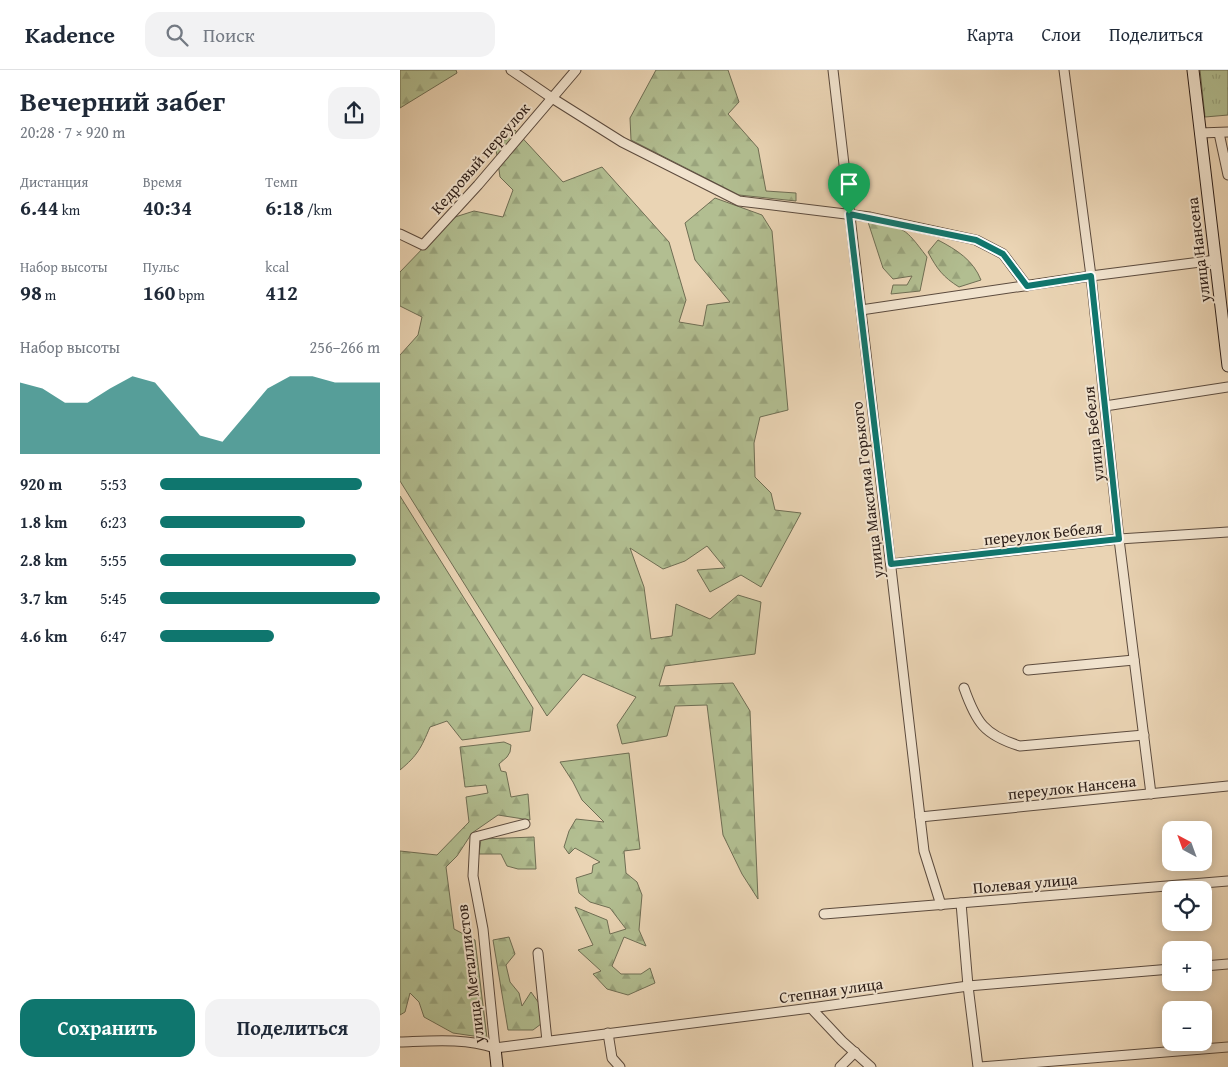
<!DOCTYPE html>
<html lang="ru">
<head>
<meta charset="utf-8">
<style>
	body { margin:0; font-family:"Gentium Book Plus",serif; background:#f2f2f3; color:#1f2937; height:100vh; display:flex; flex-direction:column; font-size:19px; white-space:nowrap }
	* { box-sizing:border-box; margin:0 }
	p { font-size:16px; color:#747a83 }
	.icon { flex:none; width:28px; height:28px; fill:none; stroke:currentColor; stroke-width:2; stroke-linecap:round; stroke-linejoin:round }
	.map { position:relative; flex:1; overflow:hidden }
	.details { display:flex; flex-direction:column; background:#fff; width:400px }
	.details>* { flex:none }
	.needle { width:32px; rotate:319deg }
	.buttons { position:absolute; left:762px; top:751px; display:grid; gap:10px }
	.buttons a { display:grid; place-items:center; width:50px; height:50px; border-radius:10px; background:#fff; box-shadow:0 2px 12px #0003; font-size:25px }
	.pin { position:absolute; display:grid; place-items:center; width:42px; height:42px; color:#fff; margin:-51px -21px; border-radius:50% 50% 50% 0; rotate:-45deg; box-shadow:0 0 5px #0007 }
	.pin .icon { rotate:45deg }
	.round { display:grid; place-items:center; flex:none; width:52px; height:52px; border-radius:15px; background:#f2f2f3 }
	.headline { display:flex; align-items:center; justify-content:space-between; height:85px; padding:0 20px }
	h1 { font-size:28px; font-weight:600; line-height:38px }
	.metrics { display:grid; grid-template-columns:repeat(3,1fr); gap:8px; height:85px; padding:5px 20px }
	.metrics div { display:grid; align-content:center }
	.metrics b { font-size:21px; font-weight:600 }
	.metrics small { font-size:14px; font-weight:400 }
	.metrics p { font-size:14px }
	.chart { height:140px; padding:10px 20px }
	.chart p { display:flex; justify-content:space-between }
	.chart svg { width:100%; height:90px; margin-top:5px; fill:#0f766e; opacity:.7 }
	.action { display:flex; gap:10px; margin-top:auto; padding:10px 20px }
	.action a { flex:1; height:58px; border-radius:15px; background:#0f766e; color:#fff; font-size:20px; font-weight:600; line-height:58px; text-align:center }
	.action a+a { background:#f2f2f3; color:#1f2937 }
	ul { padding:0 20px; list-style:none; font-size:16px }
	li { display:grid; grid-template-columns:80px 60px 1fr; align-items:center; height:38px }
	li i { height:12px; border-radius:6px; background:#0f766e }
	header { display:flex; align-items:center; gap:30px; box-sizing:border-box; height:70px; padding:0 25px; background:#fff; border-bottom:1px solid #e0e1e3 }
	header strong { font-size:24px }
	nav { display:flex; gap:28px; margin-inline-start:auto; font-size:18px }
	.search { width:350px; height:45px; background:#f2f2f3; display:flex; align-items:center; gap:12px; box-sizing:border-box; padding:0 18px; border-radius:15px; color:#747a83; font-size:19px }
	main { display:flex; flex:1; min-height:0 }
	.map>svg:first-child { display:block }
	.grass { fill:url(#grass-tufts); stroke:#6f6e54 }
	.forest { fill:url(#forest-firs); stroke:#6f6e54 }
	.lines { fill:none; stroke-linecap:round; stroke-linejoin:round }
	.street-casing { stroke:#5c4b3e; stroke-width:11 }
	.secondary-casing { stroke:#2c1d17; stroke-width:13 }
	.street { stroke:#f1e3ce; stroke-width:9 }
	.secondary { stroke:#f1e3ce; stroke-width:11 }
	.route-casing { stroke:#fff; stroke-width:10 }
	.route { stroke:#0f766e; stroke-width:6 }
	.labels { text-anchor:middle; stroke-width:4; stroke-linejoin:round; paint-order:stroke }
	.street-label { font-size:16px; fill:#2c1d17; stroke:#f1e3ce }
</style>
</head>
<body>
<header>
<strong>Kadence</strong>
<div class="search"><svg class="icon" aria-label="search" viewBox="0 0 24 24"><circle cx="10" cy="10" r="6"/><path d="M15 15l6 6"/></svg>Поиск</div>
<nav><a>Карта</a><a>Слои</a><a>Поделиться</a></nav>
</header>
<main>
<section class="details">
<div class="headline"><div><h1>Вечерний забег</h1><p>20:28 · 7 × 920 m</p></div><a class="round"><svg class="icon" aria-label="share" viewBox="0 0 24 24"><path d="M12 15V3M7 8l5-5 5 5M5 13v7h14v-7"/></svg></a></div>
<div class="metrics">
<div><p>Дистанция</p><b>6.44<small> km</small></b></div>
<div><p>Время</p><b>40:34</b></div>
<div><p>Темп</p><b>6:18<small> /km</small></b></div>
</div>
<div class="metrics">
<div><p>Набор высоты</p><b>98<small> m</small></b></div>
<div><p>Пульс</p><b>160<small> bpm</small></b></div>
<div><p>kcal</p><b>412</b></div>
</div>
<div class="chart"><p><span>Набор высоты</span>256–266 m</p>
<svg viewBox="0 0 160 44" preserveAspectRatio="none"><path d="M0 44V9L10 12L20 19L30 19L40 12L50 6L60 9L70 22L80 35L90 38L100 25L110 12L120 6L130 6L140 9L150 9L160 9V44z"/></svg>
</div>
<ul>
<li><b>920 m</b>5:53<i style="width:92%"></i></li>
<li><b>1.8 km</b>6:23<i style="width:66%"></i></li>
<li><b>2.8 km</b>5:55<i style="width:89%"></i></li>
<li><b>3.7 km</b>5:45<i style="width:100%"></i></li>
<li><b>4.6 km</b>6:47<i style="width:52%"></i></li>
</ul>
<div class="action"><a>Сохранить</a><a>Поделиться</a></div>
</section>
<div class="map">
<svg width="828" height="997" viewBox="0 0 828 997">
	<defs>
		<pattern id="grass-tufts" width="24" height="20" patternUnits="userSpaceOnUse" patternTransform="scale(1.25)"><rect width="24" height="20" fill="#b2be91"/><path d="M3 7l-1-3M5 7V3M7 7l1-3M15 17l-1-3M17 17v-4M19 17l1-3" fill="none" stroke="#99a37c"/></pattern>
		<pattern id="forest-firs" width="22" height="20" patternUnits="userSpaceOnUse" patternTransform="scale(1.25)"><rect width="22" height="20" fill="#b2be91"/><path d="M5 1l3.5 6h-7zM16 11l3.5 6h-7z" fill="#99a37c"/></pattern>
	</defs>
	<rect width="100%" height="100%" fill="#ead4b4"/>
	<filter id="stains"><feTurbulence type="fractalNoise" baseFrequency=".004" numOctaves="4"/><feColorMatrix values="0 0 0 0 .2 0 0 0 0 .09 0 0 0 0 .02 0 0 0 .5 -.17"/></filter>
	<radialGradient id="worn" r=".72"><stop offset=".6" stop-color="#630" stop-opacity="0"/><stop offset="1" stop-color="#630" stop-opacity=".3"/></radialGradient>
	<path class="grass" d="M800,0H828V45L805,47Z"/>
	<g class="forest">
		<path d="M0,0H56L57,3L0,38Z"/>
		<path d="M256,0H328L339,32L328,44L358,78L366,121L396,123V131L339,125L231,70L230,48Z"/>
		<path d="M115,60L163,112L202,97L269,172L286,230L279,252L303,256L307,235L330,232L295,190L285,153L315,128L362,145L372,161L388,340L360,347L354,373L355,407L371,423L375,440L401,443L361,517L341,505L310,522L297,500L325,498L307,476L285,491L263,499L230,478L244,517L251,569L272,566L276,534L310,549L338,525L361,532L355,584L265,596L259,616L333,613L350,641L358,829L342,804L323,765L307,635L275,636L267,666L222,674L217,655L236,627L183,604L147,646L0,411V285L18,265L22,247L0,236V202L52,148L74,141L103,147L113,120L100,107L95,72Z"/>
		<path d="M468,152C506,158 504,157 527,187L520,221L491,224L493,215H507L512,206L493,209L483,198Z"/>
		<path d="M538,170C557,180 573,190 581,210L559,217C543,207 537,199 528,182Z"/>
		<path d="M0,426L133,638L130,661L62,670L47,651L30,657C21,678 18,685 0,700Z"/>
		<path d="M104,672L111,675L110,682L107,687L99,694L101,701L106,702L111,727L128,724L130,750L98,745L72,763L57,786L46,797L54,859L75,870L87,968L53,963L24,947L19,932L10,923L5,942L0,945V781L37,785L69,752L66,727L88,723L86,715L65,717L60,677Z"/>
		<path d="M229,683L240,779L224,781L226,803L237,812L242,825L239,860L246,876L224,867L212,896L221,904H241L250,898L255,913L228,925L207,919L193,904L201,901L178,880L193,875L175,837L207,850L210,864L226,859L210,838L190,832L179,823L176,808L192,803L193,795L200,792L175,778L169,784L164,777L169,761L176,749L204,752L182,730L173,712L160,692Z"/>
		<path d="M134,767L136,799H118L107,796L101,784H79L81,769Z"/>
		<path d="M109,867L115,884L106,895L110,912L119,923L122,936L131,922L141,936V954L133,960H108L93,870Z"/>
	</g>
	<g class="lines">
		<g class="street-casing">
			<g id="street">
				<path d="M111,0L152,28L222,72L339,131L470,147L576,170L603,184L627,216"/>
				<path d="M433,0L520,747L524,781L541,835"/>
				<path d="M664,0L691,206L719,469L751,724"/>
				<path d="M800,63L828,62"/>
				<path d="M819,63L828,105"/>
				<path d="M0,164L23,175L78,115L176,0"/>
				<path d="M461,240L691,206L816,190"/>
				<path d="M705,336L828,317"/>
				<path d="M491,494L719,469L828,462"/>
				<path d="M628,600L734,590"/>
				<path d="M564,618C576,652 584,665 620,676L744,665"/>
				<path d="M520,747L828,716"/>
				<path d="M561,833L568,916L578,997"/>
				<path d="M424,844L828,811"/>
				<path d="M138,883L147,971"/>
				<path d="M804,896L828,894"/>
				<path d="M411,938L442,971L471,997"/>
				<path d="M208,963L212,988L220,997"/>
				<path d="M0,972C32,971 65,968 95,978L411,938L568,916L771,899"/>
				<path d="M95,978L83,859L73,806L75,767L125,754"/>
				<path d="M440,997L455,982"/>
				<path d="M580,997L828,977"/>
			</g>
		</g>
		<g class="secondary-casing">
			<g id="secondary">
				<path d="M793,0L828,296"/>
				<path d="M95,978L97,997"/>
			</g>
		</g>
		<use href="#street" class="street"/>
		<use href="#secondary" class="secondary"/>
	</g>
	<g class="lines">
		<g class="route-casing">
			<path id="route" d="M449,144L576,170L603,184L627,216L691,206L719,469L491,494Z"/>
		</g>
		<use href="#route" class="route"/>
	</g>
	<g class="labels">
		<g class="street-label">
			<text transform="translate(80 88) rotate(-49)" y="6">Кедровый переулок</text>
			<text transform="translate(798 180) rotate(-97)" y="6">улица Нансена</text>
			<text transform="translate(693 364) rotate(-96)" y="6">улица Бебеля</text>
			<text transform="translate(467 420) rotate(-97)" y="6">улица Максима Горького</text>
			<text transform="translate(643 463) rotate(-6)" y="6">переулок Бебеля</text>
			<text transform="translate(672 717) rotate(-6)" y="6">переулок Нансена</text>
			<text transform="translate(625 813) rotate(-5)" y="6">Полевая улица</text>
			<text transform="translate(70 904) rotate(-97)" y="6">улица Металлистов</text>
			<text transform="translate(431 920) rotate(-8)" y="6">Степная улица</text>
		</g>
	</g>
	<rect width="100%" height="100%" filter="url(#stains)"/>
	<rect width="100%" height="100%" fill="url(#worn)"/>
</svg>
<div class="buttons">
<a><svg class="needle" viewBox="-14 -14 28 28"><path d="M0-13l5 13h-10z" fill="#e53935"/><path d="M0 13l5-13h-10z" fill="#747a83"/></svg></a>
<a><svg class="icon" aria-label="locate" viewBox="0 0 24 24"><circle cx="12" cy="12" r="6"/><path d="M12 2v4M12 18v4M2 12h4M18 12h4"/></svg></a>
<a>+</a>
<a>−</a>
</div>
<div class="pin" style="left:449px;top:144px;background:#1e9e55"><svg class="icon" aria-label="arrive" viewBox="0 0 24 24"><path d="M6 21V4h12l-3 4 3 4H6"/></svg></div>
</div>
</main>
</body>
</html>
